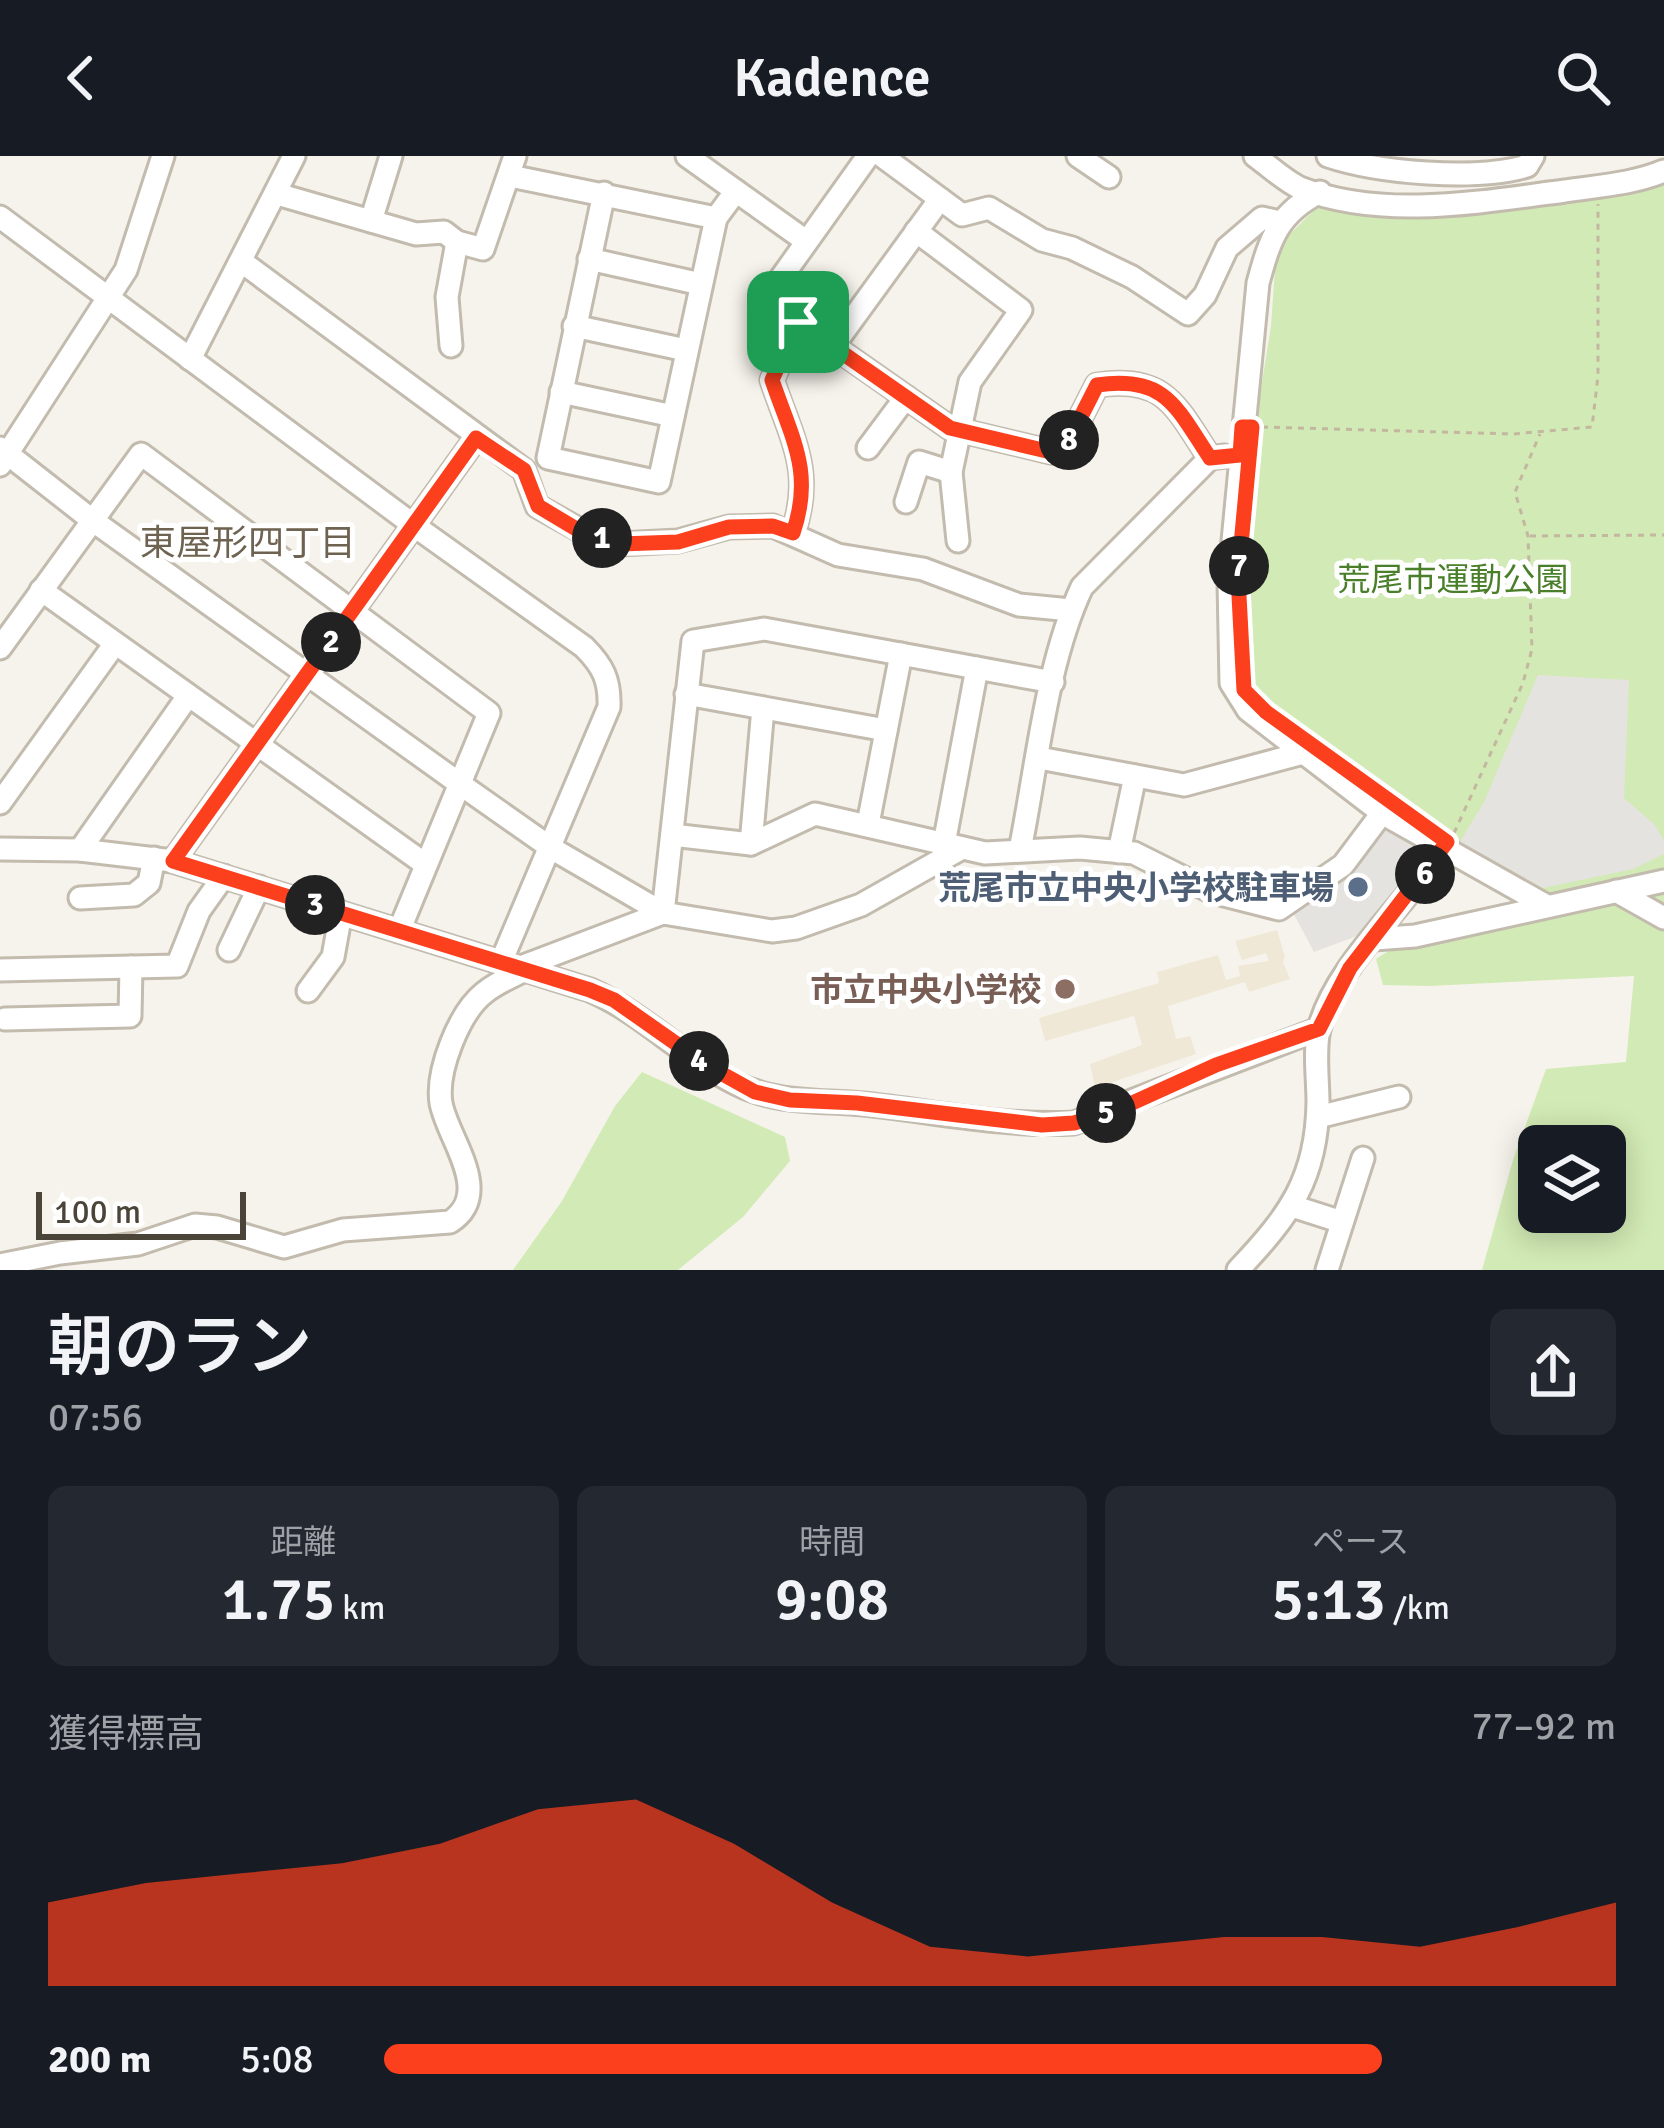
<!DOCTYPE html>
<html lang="ja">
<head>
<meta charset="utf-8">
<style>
	body { margin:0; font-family:Signika,"Noto Sans JP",sans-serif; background:#242831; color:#f1f3f6; height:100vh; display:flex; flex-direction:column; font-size:45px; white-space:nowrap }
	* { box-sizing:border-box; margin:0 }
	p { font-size:39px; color:#9ea1a6 }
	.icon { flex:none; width:66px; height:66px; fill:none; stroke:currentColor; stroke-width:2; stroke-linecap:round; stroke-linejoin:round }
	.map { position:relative; height:1114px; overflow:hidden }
	.side { display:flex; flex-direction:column; background:#171b24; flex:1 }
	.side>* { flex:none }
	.buttons { position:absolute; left:1518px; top:969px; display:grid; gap:24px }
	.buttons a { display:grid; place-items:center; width:108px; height:108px; border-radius:18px; background:#171b24; box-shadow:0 6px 30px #0003; font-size:60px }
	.scale { position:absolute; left:36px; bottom:30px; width:210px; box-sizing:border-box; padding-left:12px; border:6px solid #4b4439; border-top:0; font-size:33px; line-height:42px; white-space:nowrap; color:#4b4439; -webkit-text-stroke:9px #fff; paint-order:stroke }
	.pin { position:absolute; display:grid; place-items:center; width:102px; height:102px; color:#fff; margin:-51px; border-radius:24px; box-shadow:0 6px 18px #0006 }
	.km { position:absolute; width:60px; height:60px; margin:-30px; border-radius:50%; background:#222; color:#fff; font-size:33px; line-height:60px; text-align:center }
	.round { display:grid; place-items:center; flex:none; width:126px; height:126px; border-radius:18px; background:#242831 }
	.head { display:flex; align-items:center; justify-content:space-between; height:204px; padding:0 48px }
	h1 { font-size:66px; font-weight:600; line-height:90px }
	.figures { display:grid; grid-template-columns:repeat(3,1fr); gap:18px; height:204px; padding:12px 48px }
	.figures div { display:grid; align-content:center; border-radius:18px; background:#242831; text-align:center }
	.figures b { font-size:60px; font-weight:600 }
	.figures small { font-size:33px; font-weight:400 }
	.figures p { font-size:33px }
	.chart { height:336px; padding:24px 48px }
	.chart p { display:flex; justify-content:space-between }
	.chart svg { width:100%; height:216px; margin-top:12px; fill:#fc3f1d; opacity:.7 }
	ul { padding:0 48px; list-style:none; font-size:39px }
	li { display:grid; grid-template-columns:192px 144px 1fr; align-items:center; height:90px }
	li i { height:30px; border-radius:15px; background:#fc3f1d }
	header { display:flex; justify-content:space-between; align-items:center; height:156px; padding:0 48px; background:#171b24; font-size:54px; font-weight:600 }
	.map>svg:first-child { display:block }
	.education { fill:#efe8d6 }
	.green { fill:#d2eab5; fill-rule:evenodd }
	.parking { fill:#e5e3e0 }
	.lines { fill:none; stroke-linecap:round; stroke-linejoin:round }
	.minor-casing { stroke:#c2bbae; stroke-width:27 }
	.path { stroke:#c4b79f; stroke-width:3; stroke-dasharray:6 6; stroke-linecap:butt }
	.minor { stroke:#fff; stroke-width:21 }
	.route-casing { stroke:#fff; stroke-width:24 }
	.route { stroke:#fc3f1d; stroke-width:15 }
	.service-dot { fill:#5c6f8a; stroke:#fff; stroke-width:4.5 }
	.education-dot { fill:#8d6e63; stroke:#fff; stroke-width:4.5 }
	.labels { text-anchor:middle; stroke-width:10; stroke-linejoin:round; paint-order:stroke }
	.park-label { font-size:33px; fill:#4a7f2a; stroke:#fff }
	.service-label { font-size:33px; font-weight:bold; fill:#4e5e75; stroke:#fff; text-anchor:end }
	.education-label { font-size:33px; font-weight:bold; fill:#785e54; stroke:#fff; text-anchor:end }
	.neighbourhood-label { font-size:36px; fill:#6e6250; stroke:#fff }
</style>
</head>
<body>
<header><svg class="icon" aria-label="back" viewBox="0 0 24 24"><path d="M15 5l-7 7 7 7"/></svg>Kadence<svg class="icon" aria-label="search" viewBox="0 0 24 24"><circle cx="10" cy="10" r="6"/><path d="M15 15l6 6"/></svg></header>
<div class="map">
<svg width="1664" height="1114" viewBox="0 0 1664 1114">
	<rect width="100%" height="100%" fill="#f6f3ec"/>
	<path class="education" d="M1277,774L1285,801L1283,806L1290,823L1249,836L1245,826L1168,850L1176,883L1190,880L1196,898L1095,932L1090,908L1142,889L1134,860L1045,885L1039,862L1159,827L1157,816L1218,799L1226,824L1240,820L1238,810L1269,805L1266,797L1242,804L1235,785Z"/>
	<g class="green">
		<path d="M1664,24V1114H1482L1513,1004L1546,913L1626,906L1634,820L1429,830L1383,829L1376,803C1424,771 1489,768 1545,759L1267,554L1247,533L1241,422L1248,314L1271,170L1275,112L1285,83L1316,52L1428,59ZM1539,990H1605V1056H1539Z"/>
		<path d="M642,916L785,981L790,1005L743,1061L678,1114H513L562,1045L615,950Z"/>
	</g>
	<g class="parking">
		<path d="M1538,519L1629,524L1624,642L1655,669L1664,685V698L1633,713L1543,732L1460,686L1484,646Z"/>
		<path d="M1383,664L1427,689L1365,777L1314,796L1290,751Z"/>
	</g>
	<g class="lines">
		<g class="minor-casing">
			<g id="minor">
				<path d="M687,0L736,35"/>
				<path d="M868,0L766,143L950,272L1051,296L1065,292L1097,229C1166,219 1176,251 1210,302"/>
				<path d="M882,0L962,59L989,52L1042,84L1072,92L1132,121L1188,158L1205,139L1227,92L1262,62L1280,66"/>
				<path d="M1078,0L1109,21"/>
				<path d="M1255,0C1269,10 1285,25 1300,32C1383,64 1480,46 1565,35C1597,30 1634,28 1664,15"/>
				<path d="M1328,0C1379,17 1476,25 1527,10L1533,0"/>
				<path d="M510,20L716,62"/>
				<path d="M1320,36C1278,57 1270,83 1258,127L1229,426L1231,527L1248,554L1382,657L1545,749"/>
				<path d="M604,37L548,302L659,326L716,62L736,35L806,85"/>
				<path d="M277,38L416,78L444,76L457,86L483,93L515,0"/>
				<path d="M0,61L412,368L584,491C603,510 610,524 609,551L501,806"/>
				<path d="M371,65L391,0"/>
				<path d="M916,75L1021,154L970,226L951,316L958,385"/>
				<path d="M589,103L701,128"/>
				<path d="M242,106L524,314L537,350L578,373L620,388L678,385L729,371L773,370L838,399L923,413L1019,449L1071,454"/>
				<path d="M574,170L686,194"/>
				<path d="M451,190L447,141L457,86"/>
				<path d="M833,190L940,43"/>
				<path d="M190,203L294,0"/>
				<path d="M561,236L673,260"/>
				<path d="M0,292L92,364L460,628L551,692L663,757L772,775L796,772L861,749L962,692"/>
				<path d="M868,292L906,241"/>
				<path d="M0,309L126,114L163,0"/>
				<path d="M906,346L919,306L951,316"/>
				<path d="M793,377C814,315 792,284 772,224L798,166"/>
				<path d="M41,434L425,708"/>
				<path d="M0,492L141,298L489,557L399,775"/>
				<path d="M686,538L886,574"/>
				<path d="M1039,602L1184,629L1303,597"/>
				<path d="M0,647L114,489"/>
				<path d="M868,668L901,498"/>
				<path d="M672,679L751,688L815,658L985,697L1080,692L1134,697L1212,736L1279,753L1343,709L1382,657"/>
				<path d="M751,688L763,552"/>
				<path d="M944,688L977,512"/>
				<path d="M0,693L80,694L173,705L590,834C643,857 684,902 737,928C777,948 820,944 863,948C932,955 1004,971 1074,967L1319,873"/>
				<path d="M80,694L188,540"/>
				<path d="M1020,694C1037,610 1046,508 1082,431L1210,302L1225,300"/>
				<path d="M1119,696L1135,620"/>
				<path d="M173,705L476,282"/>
				<path d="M1616,735L1664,762"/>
				<path d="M80,742L134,739L149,727L154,702"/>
				<path d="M663,757L693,485L764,473L1053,526"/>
				<path d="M1374,783L1415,780L1664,725"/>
				<path d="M229,794L259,731"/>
				<path d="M518,812L663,757"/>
				<path d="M0,814L177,810L199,755L224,720"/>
				<path d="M308,835L333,801L341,757"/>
				<path d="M5,863L130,860L131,811"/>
				<path d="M1318,961L1399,941"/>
				<path d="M1292,1050L1342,1066"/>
				<path d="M0,1109L60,1097L138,1088L195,1069L217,1071L284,1091L343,1074L450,1066C495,1037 447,982 441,947C436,915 459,857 484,837C496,827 511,821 525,814"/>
				<path d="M1238,1114C1289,1060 1317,1023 1318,946C1318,924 1314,895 1319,873C1335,809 1408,748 1442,692"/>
				<path d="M1327,1114L1363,1002"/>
			</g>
		</g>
		<g class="path">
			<path d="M1262,271L1513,278L1592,271L1598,220V48"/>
			<path d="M1530,380L1664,379"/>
			<path d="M1454,677L1523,527L1532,493L1528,380L1515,336L1540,278"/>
		</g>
		<use href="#minor" class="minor"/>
	</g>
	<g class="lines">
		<g class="route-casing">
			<path id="route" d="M798,166L950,272L1051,296L1065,292L1097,229C1166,219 1176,251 1210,302L1240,299L1242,271H1252L1238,421L1244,534L1266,556L1447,686L1350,812L1319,873L1216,909L1119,953L1074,967L1042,969L857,947L790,944L755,936L708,910L614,844L590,834L173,705L476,282L524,314L538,350L578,374L620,388L678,386L729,371L773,370L793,377C814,316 792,283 772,224Z"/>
		</g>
		<use href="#route" class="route"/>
	</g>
	<circle class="service-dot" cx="1358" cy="731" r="12"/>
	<circle class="education-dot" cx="1065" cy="833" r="12"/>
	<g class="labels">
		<g class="park-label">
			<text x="1453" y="435">荒尾市運動公園</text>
		</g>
		<g class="service-label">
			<text x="1334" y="743">荒尾市立中央小学校駐車場</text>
		</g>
		<g class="education-label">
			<text x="1041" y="845">市立中央小学校</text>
		</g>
		<g class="neighbourhood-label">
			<text x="248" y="399">東屋形四丁目</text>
		</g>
	</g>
</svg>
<div class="buttons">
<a><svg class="icon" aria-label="layers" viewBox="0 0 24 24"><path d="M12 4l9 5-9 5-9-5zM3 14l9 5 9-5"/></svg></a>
</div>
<div class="scale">100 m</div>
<div class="pin" style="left:798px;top:166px;background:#1e9e55"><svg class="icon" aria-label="arrive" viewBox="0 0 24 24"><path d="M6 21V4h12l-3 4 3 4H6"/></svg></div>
<b class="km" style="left:602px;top:382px">1</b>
<b class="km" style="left:331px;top:486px">2</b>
<b class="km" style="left:315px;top:749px">3</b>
<b class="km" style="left:699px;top:905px">4</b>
<b class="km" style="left:1106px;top:957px">5</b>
<b class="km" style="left:1425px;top:718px">6</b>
<b class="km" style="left:1239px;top:410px">7</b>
<b class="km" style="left:1069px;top:284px">8</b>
</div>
<section class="side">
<div class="head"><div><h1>朝のラン</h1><p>07:56</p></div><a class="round"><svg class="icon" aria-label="share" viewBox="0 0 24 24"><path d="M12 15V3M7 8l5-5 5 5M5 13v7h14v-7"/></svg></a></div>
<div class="figures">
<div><p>距離</p><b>1.75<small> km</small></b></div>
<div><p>時間</p><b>9:08</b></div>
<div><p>ペース</p><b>5:13<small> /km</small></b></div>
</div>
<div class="chart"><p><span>獲得標高</span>77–92 m</p>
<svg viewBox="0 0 160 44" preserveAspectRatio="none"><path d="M0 44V27L10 23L20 21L30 19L40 15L50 8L60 6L70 15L80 27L90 36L100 38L110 36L120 34L130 34L140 36L150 32L160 27V44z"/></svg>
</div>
<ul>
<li><b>200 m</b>5:08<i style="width:81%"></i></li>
</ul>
</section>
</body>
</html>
